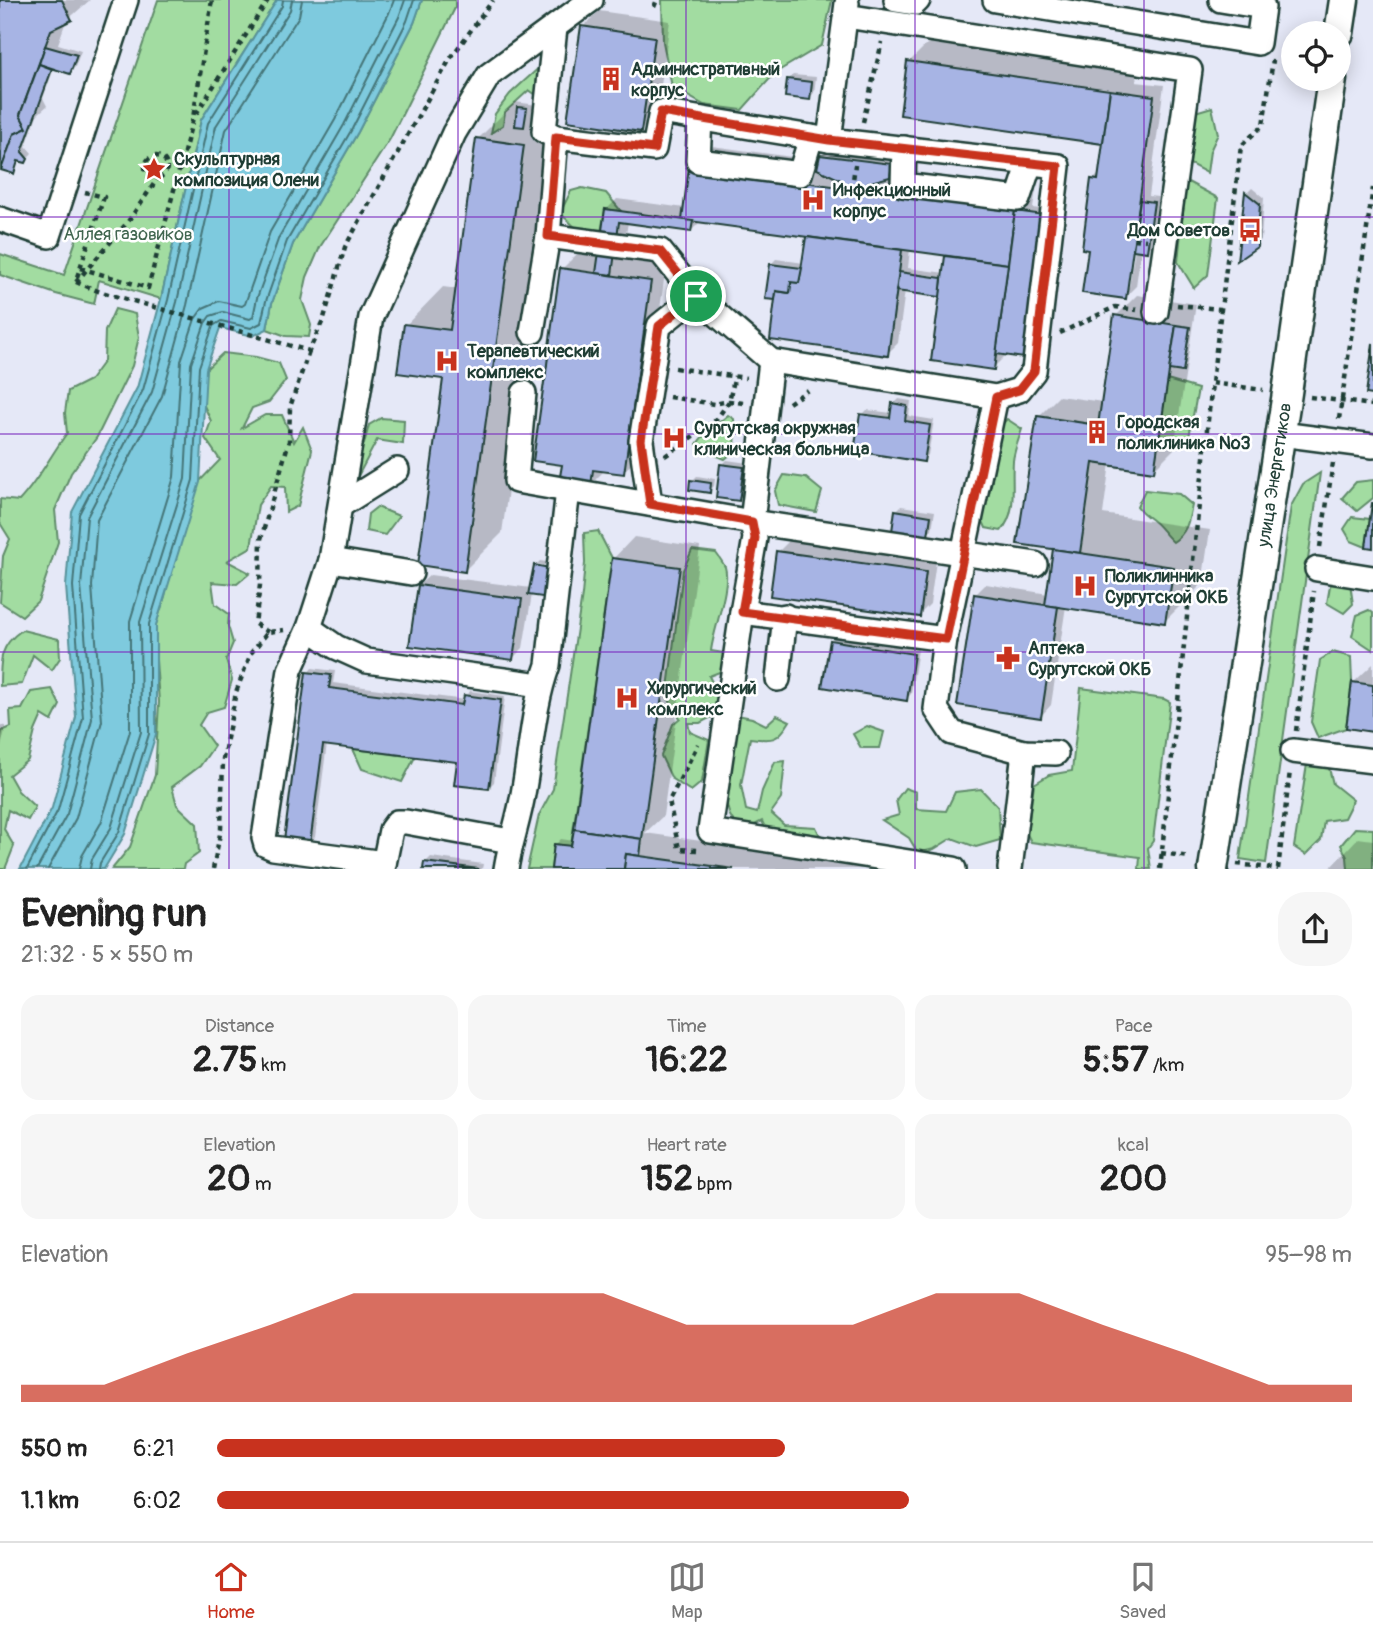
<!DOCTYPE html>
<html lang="en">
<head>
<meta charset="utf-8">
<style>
	body { margin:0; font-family:Pangolin,sans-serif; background:#f6f6f6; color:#222; height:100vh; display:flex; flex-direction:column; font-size:26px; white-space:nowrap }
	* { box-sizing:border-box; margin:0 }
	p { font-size:23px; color:#767676 }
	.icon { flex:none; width:38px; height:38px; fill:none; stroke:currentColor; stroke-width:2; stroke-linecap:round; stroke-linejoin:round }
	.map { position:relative; height:869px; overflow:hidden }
	.side { display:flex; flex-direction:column; background:#fff; flex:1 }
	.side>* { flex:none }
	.tools { position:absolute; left:1281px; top:21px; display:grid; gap:14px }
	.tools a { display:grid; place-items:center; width:70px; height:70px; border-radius:50%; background:#fff; box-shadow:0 4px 18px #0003; font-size:35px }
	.pin { position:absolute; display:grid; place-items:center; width:60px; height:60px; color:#fff; margin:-30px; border:4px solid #fff; border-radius:50%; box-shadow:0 2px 7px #0007 }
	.round { display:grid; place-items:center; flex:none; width:74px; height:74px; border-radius:28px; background:#f6f6f6 }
	.head { display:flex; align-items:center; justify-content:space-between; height:119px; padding:0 21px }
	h1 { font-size:38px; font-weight:700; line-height:52px }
	.figures { display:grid; grid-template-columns:repeat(3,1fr); gap:10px; height:119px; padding:7px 21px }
	.figures div { display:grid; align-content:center; border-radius:18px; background:#f6f6f6; text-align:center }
	.figures b { font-size:35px; font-weight:700 }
	.figures small { font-size:19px; font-weight:400 }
	.figures p { font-size:19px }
	.chart { height:196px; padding:14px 21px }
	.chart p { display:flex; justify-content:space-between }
	.chart svg { width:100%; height:126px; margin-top:7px; fill:#c8321e; opacity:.7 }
	ul { padding:0 21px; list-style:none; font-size:23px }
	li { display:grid; grid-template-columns:112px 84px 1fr; align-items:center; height:52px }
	li i { height:18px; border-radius:9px; background:#c8321e }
	.menu { display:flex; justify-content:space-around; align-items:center; height:98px; border-top:2px solid #e0e0e0; background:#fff; font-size:19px; color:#767676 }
	.menu a { display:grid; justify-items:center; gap:4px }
	.menu .current { color:#c8321e }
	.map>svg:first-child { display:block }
	.green { fill:#a2dca1; stroke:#608c6a; stroke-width:2 }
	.water { fill:#7ecade; stroke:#58929a; stroke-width:2 }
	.shadow { fill:#0003; fill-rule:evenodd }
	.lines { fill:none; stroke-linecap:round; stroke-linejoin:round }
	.shore { stroke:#457578; stroke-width:2 }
	.building { fill:#a7b4e4; stroke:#1f3d34; stroke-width:2 }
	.minor-casing { stroke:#1f3d34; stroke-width:28 }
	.major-casing { stroke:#1f3d34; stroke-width:33 }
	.path { stroke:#1f3d34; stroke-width:4.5; stroke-dasharray:5 5; stroke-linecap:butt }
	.minor { stroke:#fff; stroke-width:23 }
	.major { stroke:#fff; stroke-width:28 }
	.route-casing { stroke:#fff; stroke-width:14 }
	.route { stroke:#c8321e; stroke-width:9 }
	.grid { fill:none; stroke:#7b2cbf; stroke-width:2; stroke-opacity:0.55 }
	.labels { text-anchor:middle; stroke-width:5; stroke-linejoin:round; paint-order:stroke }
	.poi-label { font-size:18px; font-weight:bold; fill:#1f3d34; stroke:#fff; text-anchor:start }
	.park-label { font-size:18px; fill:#40654f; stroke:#fff }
	.street-label { font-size:18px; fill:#1f3d34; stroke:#fff }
</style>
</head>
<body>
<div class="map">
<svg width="1373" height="869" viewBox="0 0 1373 869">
	<rect width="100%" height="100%" fill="#e5e8f7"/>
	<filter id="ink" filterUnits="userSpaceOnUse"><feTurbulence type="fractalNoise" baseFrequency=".0143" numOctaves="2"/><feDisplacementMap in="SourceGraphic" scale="14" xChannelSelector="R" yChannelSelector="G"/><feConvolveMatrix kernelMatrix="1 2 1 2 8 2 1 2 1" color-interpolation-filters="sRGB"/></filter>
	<g filter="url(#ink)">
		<g class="green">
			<path d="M158,0H277L201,120L161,299L99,280L94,304L56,294L0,275V254L64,275Z"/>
			<path d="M422,0H455V8L390,139L320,247L307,277L302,300L311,325L309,337L286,336L267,329L272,303L293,244L358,132L414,23Z"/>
			<path d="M662,0H832L822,45L775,73L742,110L704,105L672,87L663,42Z"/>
			<path d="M543,64L546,102L529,90L505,112L503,125L491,133L495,114L510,94Z"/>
			<path d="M1212,107L1218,134L1210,151L1207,173L1190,164L1195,112Z"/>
			<path d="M1186,181L1218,198L1208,275L1194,288L1178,262Z"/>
			<path d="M582,188L606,193L621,211L605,209L601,233L577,229L560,213L571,191Z"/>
			<path d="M115,309L135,314L139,337L132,366L97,437L71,473L55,510L58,542L38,601L22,616L0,602L3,556L10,539L0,523V499L19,501C39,480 50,456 67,433L65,413L68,391L90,380L104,361L105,331Z"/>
			<path d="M223,353L256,357L279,363L286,380L269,402L252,408L242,428L265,415H282L294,442L303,427L312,450L298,506L286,512L285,487L271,486L258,505L251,547L227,561L250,573L237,584L212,582L215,604L229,614L228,626L233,643L226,660L232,680L224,707L207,712L199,725L214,746L200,766L172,787L177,805L197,824L199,853L184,864L183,869H112L130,847L155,775L159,702L154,631L165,596L180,526L193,488L220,460L205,438L211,421L201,399L206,369Z"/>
			<path d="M1167,380L1198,389L1189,437L1159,438Z"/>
			<path d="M728,415L734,419C734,436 741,447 725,459L703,450L697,444C703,433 718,424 728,415Z"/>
			<path d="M381,418L404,420L403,444L377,440L358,476L350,467L364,444L369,425Z"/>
			<path d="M1007,419L1022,429C1019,439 1014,450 1013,461C1011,486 1018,511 1001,531L986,528L981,517L992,481L996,431Z"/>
			<path d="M1320,473L1266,863L1240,859L1291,506L1303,484Z"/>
			<path d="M784,475L806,478L822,491L816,512L778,505L775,491Z"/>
			<path d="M1373,480V498L1357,511L1342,498L1356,482Z"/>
			<path d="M1145,490L1179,494L1192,505C1189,520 1187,533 1173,542C1166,536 1159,525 1153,521C1146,515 1142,514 1137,506Z"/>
			<path d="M377,507L399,516L385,535L366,531L368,514Z"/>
			<path d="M1352,517L1370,519L1366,547L1351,541L1344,529Z"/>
			<path d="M598,531L612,558L571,846L554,844L551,869H527L539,815L553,789L582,595L585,563L584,533Z"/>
			<path d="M692,550L716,553C719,557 723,563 725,567C731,586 713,631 711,651L724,653L722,671L709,676L720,699L717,714L700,723H688L690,732L709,740L702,782L691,791L672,779L661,756L673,724L680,718L667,696L683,570Z"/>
			<path d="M1331,580L1350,583L1353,604L1344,613L1327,603Z"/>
			<path d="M1369,610L1373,613V650L1352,636L1357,615Z"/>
			<path d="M22,630L59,639L60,658L52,670L33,655L22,684L0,686C0,659 0,645 22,630Z"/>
			<path d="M1333,652L1351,657L1352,682L1346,728L1318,738L1311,722L1320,660Z"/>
			<path d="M1081,688L1164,699L1170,702L1153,841L1148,848L1151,869H1139L1140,857L1031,842L1027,834L1034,784L1049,775L1072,771Z"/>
			<path d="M52,689L60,705L52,721L42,715L35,731L28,760L9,775L18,791L35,807L28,820L8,810L4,829L14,846L5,869H0V740L2,731L11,727L10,710L22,709L31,692Z"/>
			<path d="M737,715L752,718L766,725L777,715L790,721C778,741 773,741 750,738L741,785L746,810L757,813L762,791L775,762L785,761L781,799L771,813L784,825L816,827L822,840L770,838L762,821L743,831C739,827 734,823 732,819C718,799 732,739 737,715Z"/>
			<path d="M867,726L884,732L880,748H861L853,734Z"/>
			<path d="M353,749L415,757L402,782L362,769Z"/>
			<path d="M1307,764H1328L1333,784L1353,800L1344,818L1324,821L1321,840L1306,855L1294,847Z"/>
			<path d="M905,788L916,792V809L946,811L955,792L981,789L998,807L1000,840L976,847L952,838L934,849L918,853L909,838L882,820L899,815L896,800Z"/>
			<path d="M1355,828L1373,829V869H1348L1347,857L1341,845Z"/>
		</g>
		<path class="water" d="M277,0H422L414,23L358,132L293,244L272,303L267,329L253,336L220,328L206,369L200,482L156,625V734L125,834L104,869H20L52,808L76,717L66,586L72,512L137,388L161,299L201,120Z"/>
		<g class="shadow">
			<path d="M0,0H90L66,21L58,44L81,51L75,67L70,72L54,68L43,98L47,106L37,115L26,146L32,153L25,161L21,160L13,172L0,168Z"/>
			<path d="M599,11L670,21L657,114L641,130L583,27Z"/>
			<path d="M938,33L1139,61L1136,82L1164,85L1149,196L1158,197L1151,245L1146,250L1141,249L1136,286L1125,297L1090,249L1093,180L1101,172L1105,142L909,62ZM1133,235L1137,236L1129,287H1126Z"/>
			<path d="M793,75L816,77L814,93L809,98L788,80Z"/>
			<path d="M515,102L560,108L528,342L551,345L562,269L578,253L600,256L606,210L617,199L685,208L691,167L712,146L821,161L822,155L843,134L912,143L894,171L1036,190L1033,208L1048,210L1028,351L1024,356L1007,354L993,368L942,292L905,290L898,343L887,354L778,295L771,264L776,259L804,263L808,235L701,221L691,231L628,222L622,259L666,265L656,339L667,341L656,420L651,425L640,456L623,472L605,470L591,484L564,464L547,375H524L502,533L465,570L445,378L406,325L443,287L458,289L478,139ZM910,249L947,254L945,273L908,268Z"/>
			<path d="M1252,188L1264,198L1261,240L1240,257L1247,193Z"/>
			<path d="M1137,295L1196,304L1174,449L1153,470L1110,463L1103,514L1210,530L1202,584L1165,621L1066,606L1051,705L1041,716L975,595L986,584L1048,594L1055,550L1038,417L1059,396L1103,402L1116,316Z"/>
			<path d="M899,399L911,401L909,416L934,420L928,455L923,460L862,415L867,410L892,413L894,404Z"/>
			<path d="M727,460L748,463L744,494L739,499L722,465Z"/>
			<path d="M697,476L715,479L714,486L709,491L692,481Z"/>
			<path d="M901,506L935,511L932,529L927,534L896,511Z"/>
			<path d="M634,537L700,547L663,816L645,833L900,869H552L556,844L561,839L574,841L613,559Z"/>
			<path d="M789,541L936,561L930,604L919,615L778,552Z"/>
			<path d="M540,561L558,564V567L537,564Z"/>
			<path d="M537,564L523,648L513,658L419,585L430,575L531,588Z"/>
			<path d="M836,636L918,649L911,694L906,699L831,641Z"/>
			<path d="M1373,664V730L1353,683Z"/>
			<path d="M312,668L335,671L333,683L465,700L470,691L505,696L494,782L489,787L459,761L327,743L315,837L310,842L308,673Z"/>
			<path d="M0,725L6,726L0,752Z"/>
			<path d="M1358,838L1373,840V869H1329Z"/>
			<path d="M431,857L483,864L482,869H425L426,862Z"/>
		</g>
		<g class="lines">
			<g class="shore">
				<path d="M27,869L58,810L83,718L73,586L79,514L143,390L168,300L208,123L282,6L283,0"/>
				<path d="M37,869L67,814L92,719L81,586L87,517L152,392L177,302L216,126L290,10L292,0"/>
				<path d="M48,869L76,818L102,721L92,586L97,520L162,396L187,305L226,130L299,16L302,0"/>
				<path d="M79,869L82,856L101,823L130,731V621L174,477L181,361L195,319L203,308L219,301L242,306L245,304L270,232L335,120L389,13L394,0"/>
				<path d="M90,869L92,859L111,828L141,732L140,622L185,479L191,364L205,323L210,316L223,312L250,319L253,317L257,298L279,237L344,125L399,17L405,0"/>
				<path d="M99,869L100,863L119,832L149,734V624L193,480L199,367L213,326L221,321L251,328L261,323L266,301L287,241L352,129L407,21L414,0"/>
			</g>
		</g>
		<g class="building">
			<path d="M0,0H62L72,20L51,30L20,115L27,128L14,134L1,170Z"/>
			<path d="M581,26L655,37L641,132L567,121Z"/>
			<path d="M45,46L77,55L70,74L39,64Z"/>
			<path d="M907,61L1110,90L1103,144L900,115Z"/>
			<path d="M39,64L52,69L22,152L28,159L26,163L18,161L14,174L1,170L14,134L27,128L20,115Z"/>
			<path d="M787,79L812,82L810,100L785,97Z"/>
			<path d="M1110,90L1154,96L1126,299L1082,293L1088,250L1082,249L1091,179L1098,180Z"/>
			<path d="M517,107L527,108L524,127L515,126Z"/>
			<path d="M476,138L524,145L465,572L418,565L443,379L397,373L404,324L450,330Z"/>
			<path d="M820,155L892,164L890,177L867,183L866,190L1015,211L1008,264L682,220L689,166L839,187L841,180L817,169Z"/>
			<path d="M1245,192L1260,204L1257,247L1237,261Z"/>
			<path d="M1140,200L1154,202L1147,252L1133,250Z"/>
			<path d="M605,209L693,221L691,232L619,222L612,275L596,273Z"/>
			<path d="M1015,211L1044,215L1024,358L996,354Z"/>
			<path d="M806,237L902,250L888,356L770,340L776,291L790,293L791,282L799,283Z"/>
			<path d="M945,256L1008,264L994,370L931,361Z"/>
			<path d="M770,264L802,268L799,283L791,282L790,293L776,291L775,300L765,299Z"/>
			<path d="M560,268L651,281L624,474L593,470L591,486L559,482L562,465L533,461Z"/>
			<path d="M899,272L942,278L940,297L896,291Z"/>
			<path d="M1114,315L1176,325L1154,472L1093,463L1080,553L1017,544L1037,416L1098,425Z"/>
			<path d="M1176,325L1190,327L1183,372L1169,370Z"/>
			<path d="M1373,343V395L1366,394Z"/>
			<path d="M496,349L548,356L545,380L493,373Z"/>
			<path d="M892,403L907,406L905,421L930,425L924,462L854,451L860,414L890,418Z"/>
			<path d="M720,464L744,467L739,501L716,498Z"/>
			<path d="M690,480L711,483L710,493L689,490Z"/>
			<path d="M1372,503H1373V548L1366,547Z"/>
			<path d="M895,510L931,516L928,536L892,531Z"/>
			<path d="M1053,549L1174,567L1165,623L1045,605Z"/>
			<path d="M776,551L926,572L920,617L770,596Z"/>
			<path d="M612,558L680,567L642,839L574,829Z"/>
			<path d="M534,565L555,569L549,598L528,595Z"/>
			<path d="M418,585L522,599L513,660L409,646Z"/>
			<path d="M974,594L1058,607L1041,718L957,705Z"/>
			<path d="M830,640L914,654L907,701L822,687Z"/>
			<path d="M306,672L331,675L329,688L462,705L464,695L501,700L489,789L454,785L457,762L323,745L310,844L284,840Z"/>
			<path d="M1352,682L1373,685V732L1346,728Z"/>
			<path d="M574,829L642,839L640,856L626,854L624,869H551L554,844L571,846Z"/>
			<path d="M626,854L640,856L734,869H624Z"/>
			<path d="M424,862L479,869H423Z"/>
		</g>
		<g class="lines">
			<g class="minor-casing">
				<g id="minor">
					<path d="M896,0L915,3L918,0"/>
					<path d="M995,0L1258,43L1263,7L1221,0"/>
					<path d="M846,16L1190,70L1156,312"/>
					<path d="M700,119L698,161L800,174L811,137"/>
					<path d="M829,140L847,3"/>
					<path d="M904,148L903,185L1018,199L1030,163"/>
					<path d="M0,219L49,236L126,0"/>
					<path d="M548,236L660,251L696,296L771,361L996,397L1019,390L1034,371L1058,166L829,140L661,112L654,149L556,137L544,131L555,28"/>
					<path d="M532,332L548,236L556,137"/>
					<path d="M771,361L752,522L755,538L742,612L710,831L954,869"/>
					<path d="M524,393L516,481L752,522L1035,564"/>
					<path d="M996,397L945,639L936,709L952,733L1024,752L1056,753"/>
					<path d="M1281,434L1373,446"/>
					<path d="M650,504L641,441L659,326L696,296"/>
					<path d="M341,505L397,470"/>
					<path d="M331,560L411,573"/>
					<path d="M1317,569L1373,578"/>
					<path d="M742,612L945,639"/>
					<path d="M309,628L336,647L367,661L540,685"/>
					<path d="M778,679L785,616"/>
					<path d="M1293,751L1373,761"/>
					<path d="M384,863L273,848L266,845L264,838L290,670L309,628L331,560L371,317L454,133L489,75L591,0"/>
					<path d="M383,869L391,830L397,822H406L510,841"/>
					<path d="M506,869C510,843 519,819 523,794C531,751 533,706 548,665L568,490"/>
					<path d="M1010,869L1024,752"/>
				</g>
			</g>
			<g class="major-casing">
				<g id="major">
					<path d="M1339,33L1344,0"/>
					<path id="s1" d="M1213,869L1287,393L1332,79"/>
				</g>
			</g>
			<g class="path">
				<path d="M654,7L657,0"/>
				<path d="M196,114L268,0"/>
				<path d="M863,122L882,42"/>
				<circle cx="156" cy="167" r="11"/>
				<path d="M852,188L855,165"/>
				<path d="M1134,239L1146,240"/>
				<path d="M80,268L148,288L193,118L212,0"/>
				<path d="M77,277L104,197L85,192"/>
				<path d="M76,282L98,291L309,351L324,318L345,247L450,59L493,0"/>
				<path d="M76,282L127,223L158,178"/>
				<path d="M1177,305L1221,309"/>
				<path d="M1060,333L1115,307L1137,310"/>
				<path d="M675,368L746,378"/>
				<path d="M1212,383L1263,390"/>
				<path d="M669,397L714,404L729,401L743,403"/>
				<path d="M1310,397L1373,405"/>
				<path d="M789,403L808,390"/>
				<path d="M1339,419L1373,188"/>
				<path d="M665,456L717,419L729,401L735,376"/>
				<path d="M1320,547L1333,463"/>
				<path d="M268,632L255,624L260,585L261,539L289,441L290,407L309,351"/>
				<path d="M1296,731L1314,591"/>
				<path d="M697,850L679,849L669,801L698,744"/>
				<path d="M1161,853L1190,857"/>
				<path d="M1237,864L1278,869"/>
				<path d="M213,869L221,829L223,759L236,692L251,653L268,632L284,630"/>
				<path d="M1160,869L1212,383L1241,146L1263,125L1273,60"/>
				<path d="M1278,869L1290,771"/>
			</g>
			<use href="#minor" class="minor"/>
			<use href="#major" class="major"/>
		</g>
	</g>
	<g class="lines" filter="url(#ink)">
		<g class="route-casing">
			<path id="route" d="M661,112L829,140L1058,166L1034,371L1019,390L996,397L946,639L742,612L755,538L752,522L650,504L641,440L659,326L696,296L660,251L548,236L556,137L654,149Z"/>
		</g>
		<use href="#route" class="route"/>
	</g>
	<path class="grid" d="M229,0V869M458,0V869M686,0V869M915,0V869M1144,0V869M0,217H1373M0,434H1373M0,652H1373"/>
	<defs>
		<g id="building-bare" transform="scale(1.89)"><path d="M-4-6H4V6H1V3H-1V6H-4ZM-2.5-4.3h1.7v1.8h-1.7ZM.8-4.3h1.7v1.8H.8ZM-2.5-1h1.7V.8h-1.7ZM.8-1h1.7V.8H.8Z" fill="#c8321e" stroke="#fff" stroke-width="2.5" paint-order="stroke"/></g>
		<g id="sight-bare" transform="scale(1.89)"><path d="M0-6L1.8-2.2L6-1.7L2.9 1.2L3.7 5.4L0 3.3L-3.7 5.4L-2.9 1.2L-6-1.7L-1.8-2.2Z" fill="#c8321e" stroke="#fff" stroke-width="2.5" paint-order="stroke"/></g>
		<g id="hospital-bare" transform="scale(1.89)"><path d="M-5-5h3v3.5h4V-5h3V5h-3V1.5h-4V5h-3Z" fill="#c8321e" stroke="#fff" stroke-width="2.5" paint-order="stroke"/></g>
		<g id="bus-bare" transform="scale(1.89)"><path d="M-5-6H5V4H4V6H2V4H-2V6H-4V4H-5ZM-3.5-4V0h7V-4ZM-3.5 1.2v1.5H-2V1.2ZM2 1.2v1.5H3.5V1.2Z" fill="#c8321e" stroke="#fff" stroke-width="2.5" paint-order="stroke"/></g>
		<g id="pharmacy-bare" transform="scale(1.89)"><path d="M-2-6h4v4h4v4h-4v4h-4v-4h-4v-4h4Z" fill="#c8321e" stroke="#fff" stroke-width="2.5" paint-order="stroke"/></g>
	</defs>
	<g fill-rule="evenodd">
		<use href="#building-bare" x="611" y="79"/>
		<use href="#sight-bare" x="154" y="169"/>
		<use href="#hospital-bare" x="813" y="200"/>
		<use href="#bus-bare" x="1250" y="230"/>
		<use href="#hospital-bare" x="447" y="361"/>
		<use href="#building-bare" x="1097" y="432"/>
		<use href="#hospital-bare" x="674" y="438"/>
		<use href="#hospital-bare" x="1085" y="586"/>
		<use href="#pharmacy-bare" x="1008" y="658"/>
		<use href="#hospital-bare" x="627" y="698"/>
	</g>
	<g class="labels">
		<g class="poi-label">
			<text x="631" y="75">Административный<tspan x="631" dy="21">корпус</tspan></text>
			<text x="174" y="165">Скульптурная<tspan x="174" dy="21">композиция Олени</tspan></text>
			<text x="833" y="196">Инфекционный<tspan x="833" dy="21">корпус</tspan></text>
			<text x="1230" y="236" text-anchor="end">Дом Советов</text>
			<text x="467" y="357">Терапевтический<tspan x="467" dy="21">комплекс</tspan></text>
			<text x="1117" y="428">Городская<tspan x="1117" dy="21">поликлиника №3</tspan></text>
			<text x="694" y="434">Сургутская окружная<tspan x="694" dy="21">клиническая больница</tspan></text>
			<text x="1105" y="582">Поликлинника<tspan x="1105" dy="21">Сургутской ОКБ</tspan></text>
			<text x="1028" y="654">Аптека<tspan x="1028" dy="21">Сургутской ОКБ</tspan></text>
			<text x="647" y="694">Хирургический<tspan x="647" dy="21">комплекс</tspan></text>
		</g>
		<g class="park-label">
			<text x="128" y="240">Аллея газовиков</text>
		</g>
		<g class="street-label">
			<text dy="6" stroke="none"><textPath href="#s1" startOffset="399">улица Энергетиков</textPath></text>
		</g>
	</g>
</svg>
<div class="tools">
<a><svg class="icon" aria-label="locate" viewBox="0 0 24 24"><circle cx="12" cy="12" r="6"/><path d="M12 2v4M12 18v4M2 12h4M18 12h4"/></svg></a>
</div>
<div class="pin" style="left:696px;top:296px;background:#1e9e55"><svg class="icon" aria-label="arrive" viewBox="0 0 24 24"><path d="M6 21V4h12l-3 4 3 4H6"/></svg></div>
</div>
<section class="side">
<div class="head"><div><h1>Evening run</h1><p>21:32 · 5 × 550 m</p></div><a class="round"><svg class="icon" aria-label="share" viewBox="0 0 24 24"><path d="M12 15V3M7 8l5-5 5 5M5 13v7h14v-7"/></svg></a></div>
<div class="figures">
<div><p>Distance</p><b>2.75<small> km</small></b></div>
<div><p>Time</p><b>16:22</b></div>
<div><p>Pace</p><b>5:57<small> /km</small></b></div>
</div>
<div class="figures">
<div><p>Elevation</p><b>20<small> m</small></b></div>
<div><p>Heart rate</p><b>152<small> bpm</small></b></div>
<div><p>kcal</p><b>200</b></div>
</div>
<div class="chart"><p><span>Elevation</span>95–98 m</p>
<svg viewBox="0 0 160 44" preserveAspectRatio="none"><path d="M0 44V38L10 38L20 27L30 17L40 6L50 6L60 6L70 6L80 17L90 17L100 17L110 6L120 6L130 17L140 27L150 38L160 38V44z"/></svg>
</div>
<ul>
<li><b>550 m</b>6:21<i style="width:50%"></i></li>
<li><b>1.1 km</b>6:02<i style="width:61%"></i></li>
</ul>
</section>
<nav class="menu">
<a class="current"><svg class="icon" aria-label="home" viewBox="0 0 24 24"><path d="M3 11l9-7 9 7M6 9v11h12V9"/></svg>Home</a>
<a><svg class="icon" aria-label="map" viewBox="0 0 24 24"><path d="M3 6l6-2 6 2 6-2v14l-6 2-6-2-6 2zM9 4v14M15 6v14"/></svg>Map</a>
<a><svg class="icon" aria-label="saved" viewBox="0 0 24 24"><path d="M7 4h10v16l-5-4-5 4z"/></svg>Saved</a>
</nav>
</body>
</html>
